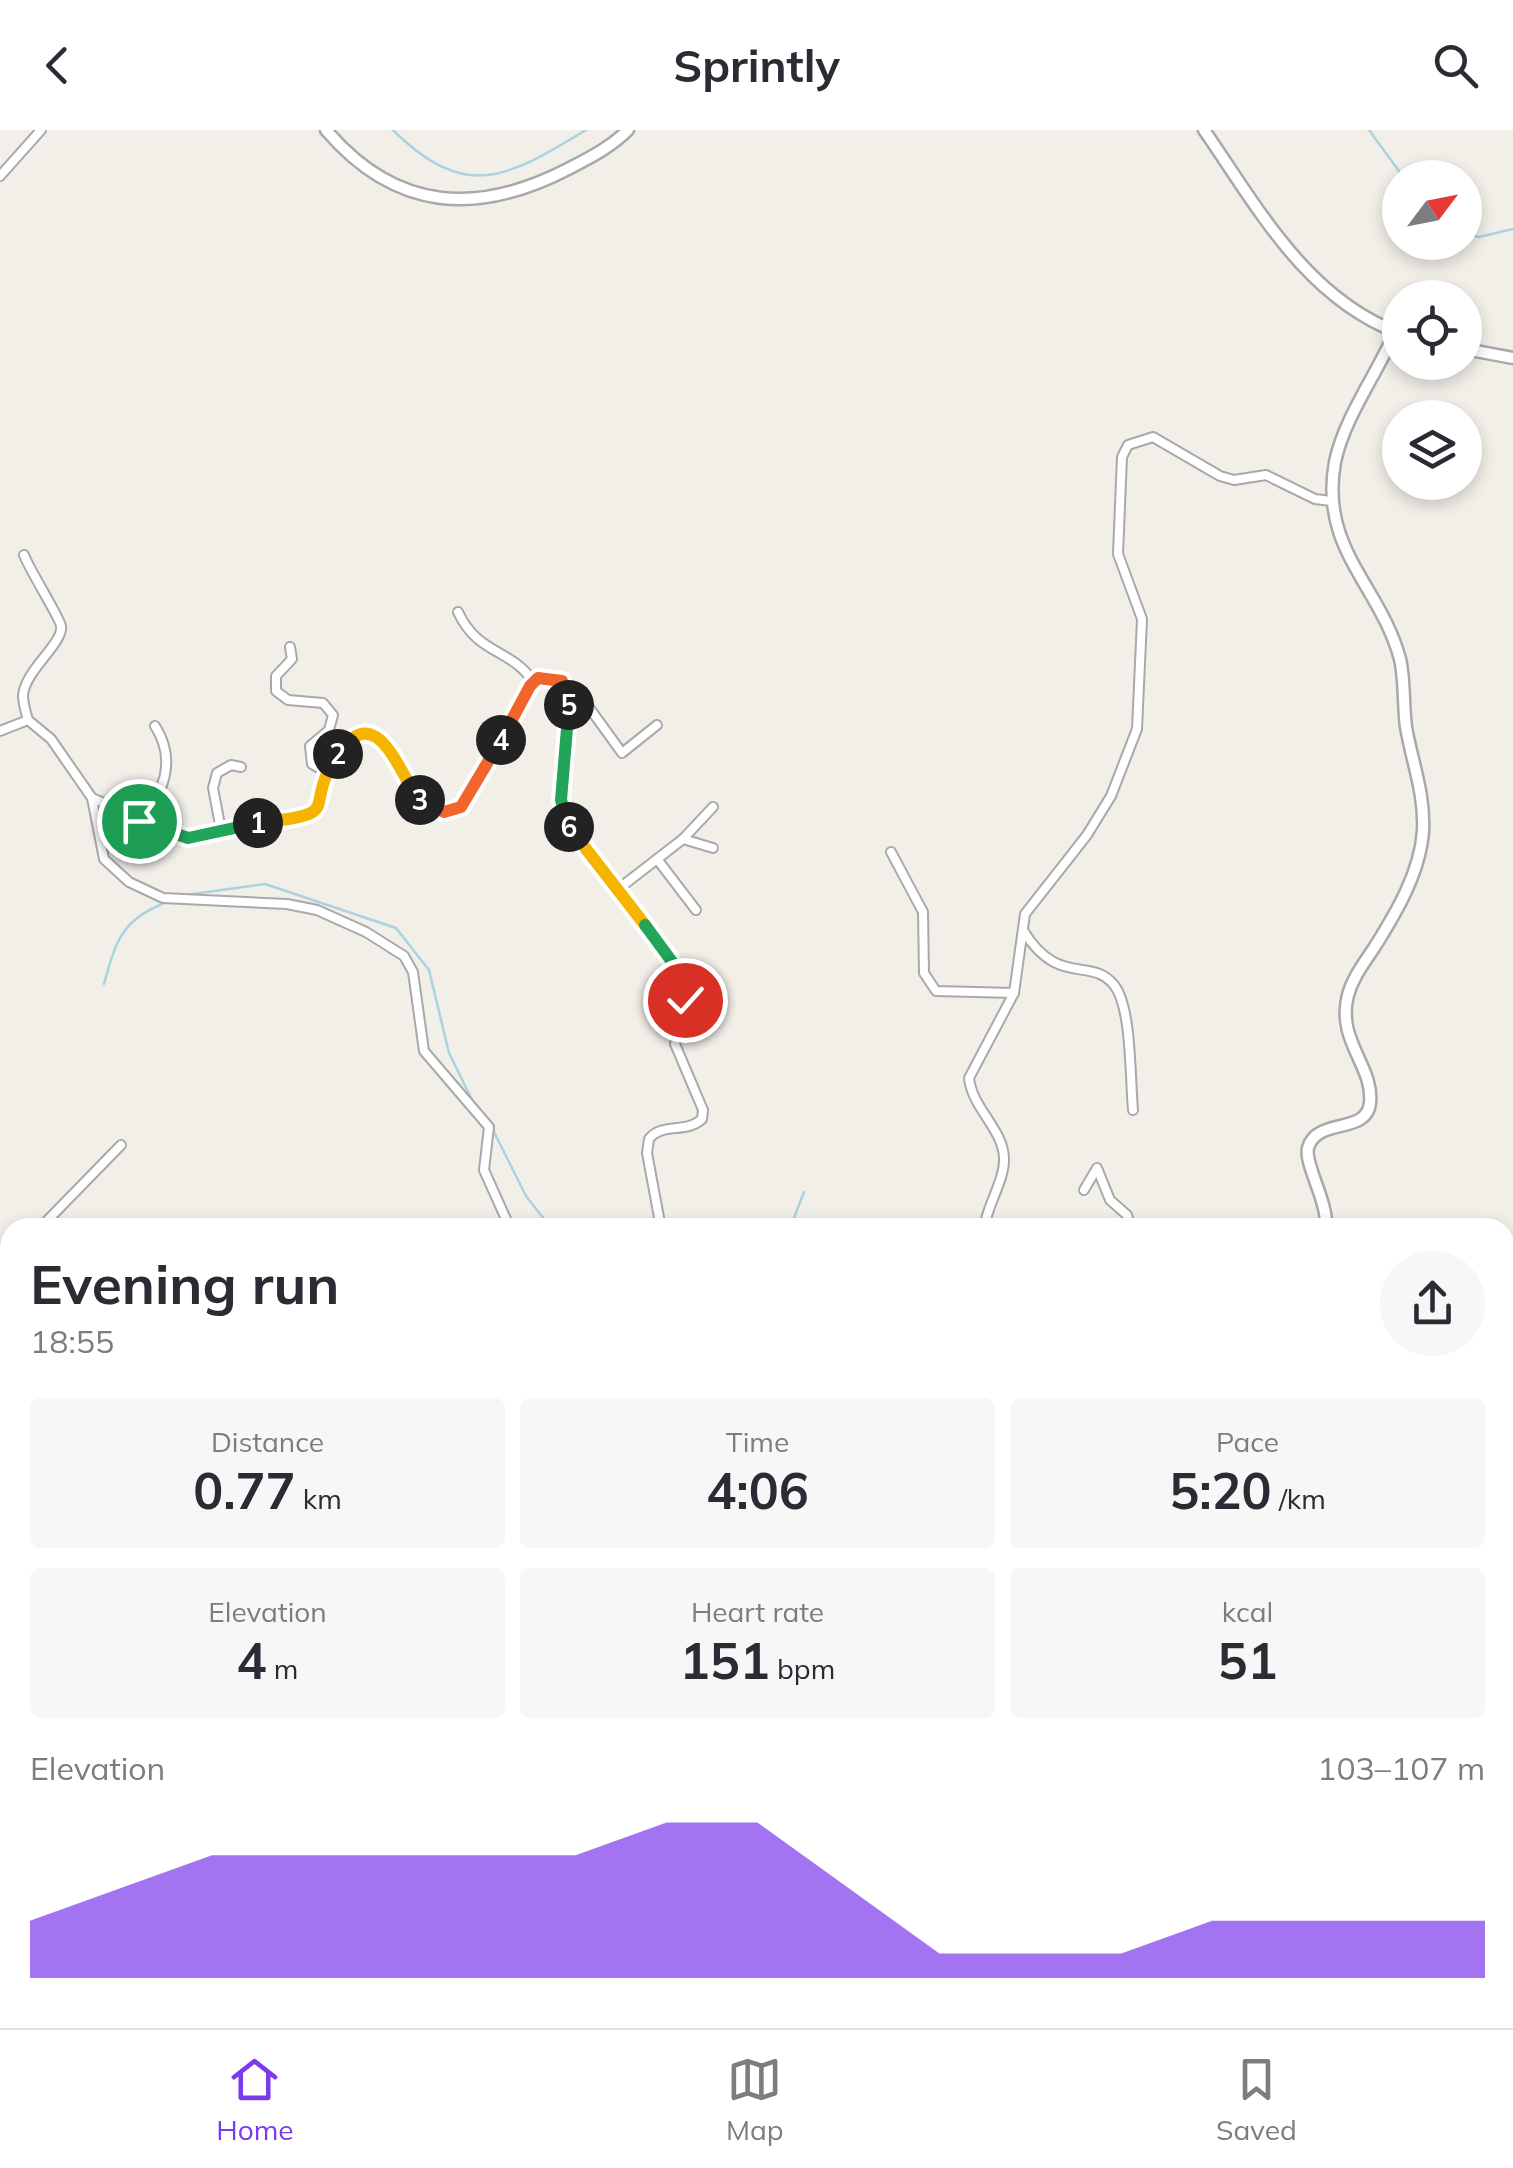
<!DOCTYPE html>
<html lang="en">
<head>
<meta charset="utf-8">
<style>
	body { margin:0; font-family:Mulish,sans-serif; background:#f7f7f7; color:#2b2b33; height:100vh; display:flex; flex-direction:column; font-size:38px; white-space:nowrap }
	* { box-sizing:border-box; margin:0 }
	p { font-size:32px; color:#7c7c81 }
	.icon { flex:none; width:55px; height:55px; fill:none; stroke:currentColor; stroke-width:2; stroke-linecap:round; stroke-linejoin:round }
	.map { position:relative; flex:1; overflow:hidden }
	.drawer { position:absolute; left:0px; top:1088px; width:1515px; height:812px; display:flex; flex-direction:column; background:#fff; border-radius:30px 30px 0 0; box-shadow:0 5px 15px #0003 }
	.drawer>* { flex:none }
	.needle { width:65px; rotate:58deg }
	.buttons { position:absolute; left:1382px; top:30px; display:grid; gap:20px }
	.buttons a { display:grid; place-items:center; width:100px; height:100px; border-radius:50%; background:#fff; box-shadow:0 5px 15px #0003; font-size:50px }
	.pin { position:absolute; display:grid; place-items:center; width:85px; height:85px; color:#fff; margin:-42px; border:5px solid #fff; border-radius:50%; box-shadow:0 2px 10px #0007 }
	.km { position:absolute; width:50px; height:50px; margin:-25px; border-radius:50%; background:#222; color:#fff; font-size:28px; line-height:50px; text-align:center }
	.round { display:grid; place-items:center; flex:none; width:105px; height:105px; border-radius:52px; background:#f7f7f7 }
	.head { display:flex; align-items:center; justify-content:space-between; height:170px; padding:0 30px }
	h1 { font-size:55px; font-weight:700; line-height:75px }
	.figures { display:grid; grid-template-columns:repeat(3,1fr); gap:15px; height:170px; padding:10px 30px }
	.figures div { display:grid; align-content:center; border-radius:10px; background:#f7f7f7; text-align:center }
	.figures b { font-size:50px; font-weight:700 }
	.figures small { font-size:28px; font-weight:400 }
	.figures p { font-size:28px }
	.chart { height:280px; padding:20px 30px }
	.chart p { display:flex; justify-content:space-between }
	.chart svg { width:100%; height:180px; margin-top:10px; fill:#7c3aed; opacity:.7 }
	header { display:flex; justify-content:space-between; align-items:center; height:130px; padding:0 30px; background:#fff; font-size:45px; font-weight:700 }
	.menu { display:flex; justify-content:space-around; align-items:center; height:140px; border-top:2px solid #e1e1e2; background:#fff; font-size:28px; color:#7c7c81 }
	.menu a { display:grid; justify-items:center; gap:5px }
	.menu .selected { color:#7c3aed }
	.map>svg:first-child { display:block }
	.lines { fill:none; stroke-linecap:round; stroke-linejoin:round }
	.stream { stroke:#aad3df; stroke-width:2.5 }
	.minor-casing { stroke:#a9a9a9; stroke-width:12 }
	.tertiary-casing { stroke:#a9a9a9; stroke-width:15 }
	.minor { stroke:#fff; stroke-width:8 }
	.tertiary { stroke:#fff; stroke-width:10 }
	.split-1-casing { stroke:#fff; stroke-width:20 }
	.split-2-casing { stroke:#fff; stroke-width:20 }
	.split-3-casing { stroke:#fff; stroke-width:20 }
	.split-4-casing { stroke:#fff; stroke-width:20 }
	.split-5-casing { stroke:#fff; stroke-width:20 }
	.split-6-casing { stroke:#fff; stroke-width:20 }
	.split-7-casing { stroke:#fff; stroke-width:20 }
	.split-8-casing { stroke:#fff; stroke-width:20 }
	.split-1 { stroke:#22a559; stroke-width:12 }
	.split-2 { stroke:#f5b400; stroke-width:12 }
	.split-3 { stroke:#f5b400; stroke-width:12 }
	.split-4 { stroke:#f0652b; stroke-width:12 }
	.split-5 { stroke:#f0652b; stroke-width:12 }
	.split-6 { stroke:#22a559; stroke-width:12 }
	.split-7 { stroke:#f5b400; stroke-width:12 }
	.split-8 { stroke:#22a559; stroke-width:12 }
</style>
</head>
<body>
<header><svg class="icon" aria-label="back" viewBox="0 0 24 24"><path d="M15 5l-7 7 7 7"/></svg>Sprintly<svg class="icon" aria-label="search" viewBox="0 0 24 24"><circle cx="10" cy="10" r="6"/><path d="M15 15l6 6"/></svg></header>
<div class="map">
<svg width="1513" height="1898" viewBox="0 0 1513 1898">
	<rect width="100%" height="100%" fill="#f2efe9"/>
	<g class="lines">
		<g class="stream">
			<path d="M393,0C466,72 507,48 586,0"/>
			<path d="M1369,0L1404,48"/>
			<path d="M1465,104L1479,107L1513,99"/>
			<path d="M186,765L265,754L396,798L429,840L449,923L475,976"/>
			<path d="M104,854C117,807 122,790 169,771"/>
			<path d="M492,998L526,1066L551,1098"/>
			<path d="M790,1098L804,1062"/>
			<path d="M1505,1820L1513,1818"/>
		</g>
		<g class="minor-casing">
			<g id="minor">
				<path d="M0,46L41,0"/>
				<path d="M24,425C30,441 60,488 61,496C64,513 24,541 23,566C23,573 26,583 28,590"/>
				<path d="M458,482C478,525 510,518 533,551"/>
				<path d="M290,517L292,529L276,546V561L288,570L323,573L333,585L329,600L310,616L312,634L326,642"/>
				<path d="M569,570L588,576L622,623L657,595"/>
				<path d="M0,601L28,590L51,609L92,668L104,729L129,752L163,768L287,774L317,780L366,802L404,826L413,842L424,921L489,997L484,1040L510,1098"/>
				<path d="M92,668L187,708L248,694L309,687L319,678L326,642L347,611L361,604L387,614C407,645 416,692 461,677L530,555L544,546L562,551L569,570L561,670L564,686L683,848L685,870L675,914L703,980L702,989C686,1004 662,992 649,1009L647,1023L661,1098"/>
				<path d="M139,691C164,664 177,630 155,596"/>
				<path d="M221,700L213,658L217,643L231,635L241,637"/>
				<path d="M683,709L713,718"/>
				<path d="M891,722L923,782L924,843L936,861L1014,863"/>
				<path d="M657,729L696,780"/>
				<path d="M617,760L683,709L713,677"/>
				<path d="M1023,800C1058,858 1091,826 1114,855C1132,877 1130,950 1133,980"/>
				<path d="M1084,1060L1097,1038L1110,1070L1127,1085L1131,1098"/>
				<path d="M40,1098L121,1015"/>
				<path d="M984,1098C987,1075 1005,1050 1004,1028C1003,999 972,978 969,948L1014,863L1025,784L1087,705L1111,666L1137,599L1142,489L1118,424L1122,327L1128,315L1153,307L1220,346L1234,350L1266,345L1315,369L1331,371"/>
				<path d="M0,1134L10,1144"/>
				<path d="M10,1178L6,1211L10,1227"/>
				<path d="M1138,1890L1142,1898"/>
				<path d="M384,1898L389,1890"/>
				<path d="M1058,1898L1062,1890"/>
			</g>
		</g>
		<g class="tertiary-casing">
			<g id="tertiary">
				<path d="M326,0C396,82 478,86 570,38C591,27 611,17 628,0"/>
				<path d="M1204,0C1258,78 1306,168 1399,203"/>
				<path d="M1465,219L1513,228"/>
				<path d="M1326,1098C1328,1071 1304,1034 1308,1018C1316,987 1367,1005 1370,973C1374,936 1336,911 1348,865C1353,847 1364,833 1374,818C1396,783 1420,743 1423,701C1425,664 1412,632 1406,597C1403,575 1405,550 1400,529C1380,455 1319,419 1335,332C1344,288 1377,244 1395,202"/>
				<path d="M923,1898L927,1890"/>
			</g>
		</g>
		<use href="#minor" class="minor"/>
		<use href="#tertiary" class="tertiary"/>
	</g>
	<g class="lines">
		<g class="split-1-casing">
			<path id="split-1" d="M139,691L188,708L258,693"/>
		</g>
		<g class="split-2-casing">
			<path id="split-2" d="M258,693C349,683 300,680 338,624"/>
		</g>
		<g class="split-3-casing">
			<path id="split-3" d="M338,624C378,566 400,648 420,670"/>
		</g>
		<g class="split-4-casing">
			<path id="split-4" d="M420,670L444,682L461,677L501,610"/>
		</g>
		<g class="split-5-casing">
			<path id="split-5" d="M501,610L530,556L538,548L562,551L569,575"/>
		</g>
		<g class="split-6-casing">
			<path id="split-6" d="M569,575L561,670L569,697"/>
		</g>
		<g class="split-7-casing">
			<path id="split-7" d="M569,697L645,795"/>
		</g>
		<g class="split-8-casing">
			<path id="split-8" d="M645,795L684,848L685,870"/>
		</g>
		<use href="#split-1" class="split-1"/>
		<use href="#split-2" class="split-2"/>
		<use href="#split-3" class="split-3"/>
		<use href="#split-4" class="split-4"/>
		<use href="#split-5" class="split-5"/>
		<use href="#split-6" class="split-6"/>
		<use href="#split-7" class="split-7"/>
		<use href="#split-8" class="split-8"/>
	</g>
</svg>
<div class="buttons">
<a><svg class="needle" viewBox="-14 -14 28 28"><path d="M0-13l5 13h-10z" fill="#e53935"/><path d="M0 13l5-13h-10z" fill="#7c7c81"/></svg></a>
<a><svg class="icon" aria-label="locate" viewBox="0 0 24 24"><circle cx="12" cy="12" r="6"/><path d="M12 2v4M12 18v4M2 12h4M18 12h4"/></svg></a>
<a><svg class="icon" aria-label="layers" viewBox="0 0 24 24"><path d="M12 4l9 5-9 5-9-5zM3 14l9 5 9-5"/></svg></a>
</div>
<div class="pin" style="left:139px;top:691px;background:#1e9e55"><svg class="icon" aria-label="arrive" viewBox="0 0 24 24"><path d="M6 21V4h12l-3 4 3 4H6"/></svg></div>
<div class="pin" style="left:685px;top:870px;background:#d93025"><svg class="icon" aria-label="check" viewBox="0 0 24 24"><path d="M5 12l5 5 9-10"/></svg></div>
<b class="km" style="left:258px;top:693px">1</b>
<b class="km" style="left:338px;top:624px">2</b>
<b class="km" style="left:420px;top:670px">3</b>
<b class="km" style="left:501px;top:610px">4</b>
<b class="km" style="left:569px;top:575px">5</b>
<b class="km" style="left:569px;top:697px">6</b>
<section class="drawer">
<div class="head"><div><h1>Evening run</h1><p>18:55</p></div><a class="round"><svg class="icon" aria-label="share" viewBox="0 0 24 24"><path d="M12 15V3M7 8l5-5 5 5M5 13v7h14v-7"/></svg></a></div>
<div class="figures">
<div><p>Distance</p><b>0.77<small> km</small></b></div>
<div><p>Time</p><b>4:06</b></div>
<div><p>Pace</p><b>5:20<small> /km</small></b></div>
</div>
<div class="figures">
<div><p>Elevation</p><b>4<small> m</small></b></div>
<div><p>Heart rate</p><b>151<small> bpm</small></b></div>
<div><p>kcal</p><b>51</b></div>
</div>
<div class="chart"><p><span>Elevation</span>103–107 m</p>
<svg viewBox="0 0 160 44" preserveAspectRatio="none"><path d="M0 44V30L10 22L20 14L30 14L40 14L50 14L60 14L70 6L80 6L90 22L100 38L110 38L120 38L130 30L140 30L150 30L160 30V44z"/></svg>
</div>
</section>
</div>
<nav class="menu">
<a class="selected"><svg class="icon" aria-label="home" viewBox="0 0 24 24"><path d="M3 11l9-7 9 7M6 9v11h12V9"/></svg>Home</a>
<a><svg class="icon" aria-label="map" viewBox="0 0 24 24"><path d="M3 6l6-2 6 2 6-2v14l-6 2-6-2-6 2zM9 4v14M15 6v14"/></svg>Map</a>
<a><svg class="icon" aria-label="saved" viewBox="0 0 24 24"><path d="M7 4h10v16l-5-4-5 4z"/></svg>Saved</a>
</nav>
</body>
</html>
